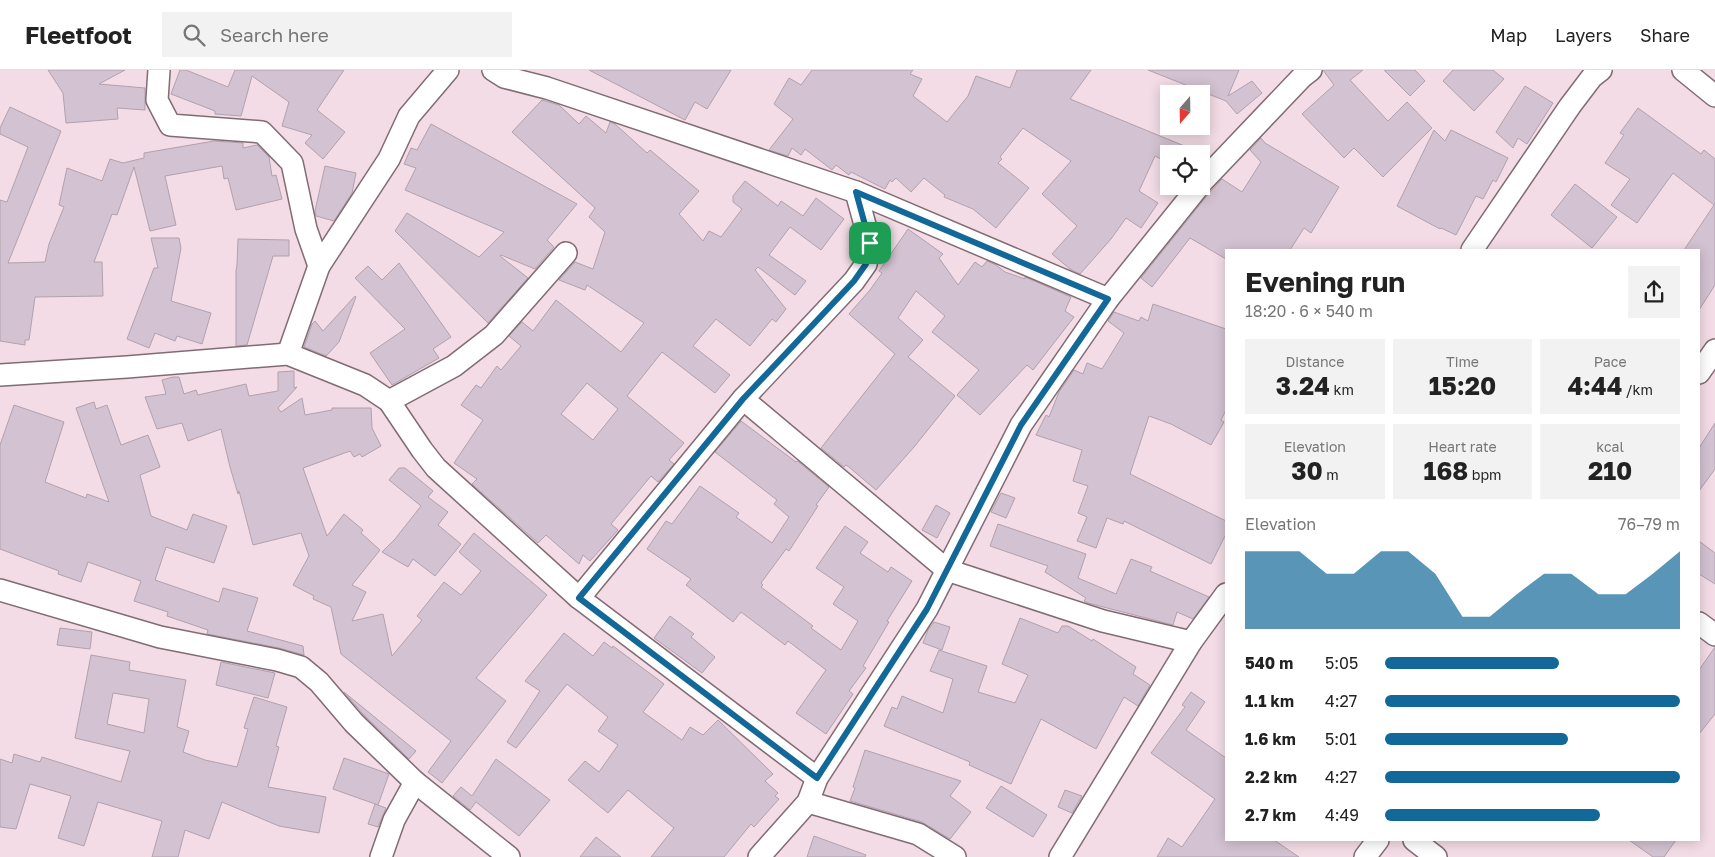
<!DOCTYPE html>
<html lang="en">
<head>
<meta charset="utf-8">
<style>
	body { margin:0; font-family:"Golos Text",sans-serif; background:#f2f2f2; color:#222; height:100vh; display:flex; flex-direction:column; font-size:19px; white-space:nowrap }
	* { box-sizing:border-box; margin:0 }
	p { font-size:16px; color:#767676 }
	.icon { flex:none; width:28px; height:28px; fill:none; stroke:currentColor; stroke-width:2; stroke-linecap:round; stroke-linejoin:round }
	.map { position:relative; flex:1; overflow:hidden }
	.panel { position:absolute; left:1225px; top:179px; width:475px; height:592px; display:flex; flex-direction:column; background:#fff; border-radius:0px; box-shadow:0 2px 12px #0003 }
	.panel>* { flex:none }
	.needle { width:32px; rotate:200deg }
	.tools { position:absolute; left:1160px; top:15px; display:grid; gap:10px }
	.tools a { display:grid; place-items:center; width:50px; height:50px; border-radius:0px; background:#fff; box-shadow:0 2px 12px #0003; font-size:25px }
	.pin { position:absolute; display:grid; place-items:center; width:42px; height:42px; color:#fff; margin:-21px; border-radius:10px; box-shadow:0 2px 8px #0006 }
	.round { display:grid; place-items:center; flex:none; width:52px; height:52px; border-radius:0px; background:#f2f2f2 }
	.head { display:flex; align-items:center; justify-content:space-between; height:85px; padding:0 20px }
	h1 { font-size:28px; font-weight:700; line-height:38px }
	.figures { display:grid; grid-template-columns:repeat(3,1fr); gap:8px; height:85px; padding:5px 20px }
	.figures div { display:grid; align-content:center; border-radius:0px; background:#f2f2f2; text-align:center }
	.figures b { font-size:25px; font-weight:700 }
	.figures small { font-size:14px; font-weight:400 }
	.figures p { font-size:14px }
	.chart { height:140px; padding:10px 20px }
	.chart p { display:flex; justify-content:space-between }
	.chart svg { width:100%; height:90px; margin-top:5px; fill:#126999; opacity:.7 }
	ul { padding:0 20px; list-style:none; font-size:16px }
	li { display:grid; grid-template-columns:80px 60px 1fr; align-items:center; height:38px }
	li i { height:12px; border-radius:6px; background:#126999 }
	header { display:flex; align-items:center; gap:30px; box-sizing:border-box; height:70px; padding:0 25px; background:#fff; border-bottom:1px solid #e0e0e0 }
	header strong { font-size:24px }
	nav { display:flex; gap:28px; margin-inline-start:auto; font-size:18px }
	.search { width:350px; height:45px; background:#f2f2f2; display:flex; align-items:center; gap:12px; box-sizing:border-box; padding:0 18px; border-radius:0px; color:#767676; font-size:19px }
	.map>svg:first-child { display:block }
	.building { fill:#d3c2d1; stroke:#b1a0ae; fill-rule:evenodd }
	.lines { fill:none; stroke-linecap:round; stroke-linejoin:round }
	.minor-casing { stroke:#816c74; stroke-width:24 }
	.minor { stroke:#fff; stroke-width:21 }
	.route-casing { stroke:#fff; stroke-width:10 }
	.route { stroke:#126999; stroke-width:6 }
</style>
</head>
<body>
<header>
<strong>Fleetfoot</strong>
<div class="search"><svg class="icon" aria-label="search" viewBox="0 0 24 24"><circle cx="10" cy="10" r="6"/><path d="M15 15l6 6"/></svg>Search here</div>
<nav><a>Map</a><a>Layers</a><a>Share</a></nav>
</header>
<div class="map">
<svg width="1715" height="787" viewBox="0 0 1715 787">
	<rect width="100%" height="100%" fill="#f3dce5"/>
	<g class="building">
		<path d="M48,0H125L99,14L145,18V40L117,38L118,49L66,53L63,23Z"/>
		<path d="M180,0H186L228,17L235,0H344L317,40L345,62L323,89L305,73L312,65L282,56L289,32L252,6L241,46L215,44V41L171,24Z"/>
		<path d="M589,0H731L707,39L695,32L685,50Z"/>
		<path d="M812,0H913L910,4L922,9L913,26L947,52L968,26L976,6L1010,18L1017,0H1091L1070,29L1204,84H1169V93L1155,86L1139,121L1158,133L1141,158L1126,148L1111,169L1080,204L1070,199L1052,184L1077,156L1042,124L1071,91L1023,58L1000,87L1002,89L998,93L1029,118L996,158L973,139L944,127L945,125L924,108L911,122L896,108L892,112L890,110L885,119L851,102L849,105L836,95L832,100L805,79L801,85L792,78L788,86L769,80L793,49L774,34L789,8L801,15Z"/>
		<path d="M1148,0H1239L1228,26L1252,11L1262,23L1237,44L1226,31Z"/>
		<path d="M1323,0H1363L1350,10L1388,51L1407,32L1432,58L1383,107L1354,78L1344,88L1302,44L1334,15Z"/>
		<path d="M1384,0H1415L1425,11L1410,26Z"/>
		<path d="M1453,0H1493L1504,9L1474,41L1443,11Z"/>
		<path d="M1525,16L1553,33L1527,74L1518,68L1513,78L1496,62Z"/>
		<path d="M542,30L559,35L579,54L586,46L606,63L610,52L615,54L647,83L650,80L699,121L679,144L703,171L709,161L721,167L742,139L733,132V126L745,111L778,136L781,131L803,146L816,128L844,149L821,180L790,157L769,185L806,211L795,225L758,197L755,200L786,239L776,252L772,249L750,276L716,249L693,276L730,305L715,323L662,282L627,326L684,373L669,390L674,394L658,412L651,406L611,454L618,460L590,491L583,485L579,494L546,465L538,473L472,414L477,409L454,393L483,350L461,335L476,315L481,318L497,296L501,300L521,276L509,266L522,252L533,261L556,230L621,282L644,253L587,215L585,220L559,210L575,192L593,199L605,162L589,147L595,138L512,62ZM587,313L618,339L593,370L561,344Z"/>
		<path d="M10,37L61,61L8,193L45,192L49,174L64,137L59,135L67,98L102,111L110,89L123,93L144,88V83L214,71L243,73V78L257,75L269,87L272,106L276,105L282,129L236,140L228,108L224,109L222,96L165,106L176,155L150,161L134,97L117,145L112,144L94,192H102L103,226L35,227L29,270H25V275L0,271V130L7,132L28,77L0,64V58Z"/>
		<path d="M1638,38L1701,84L1704,80L1715,89V215L1699,240V180H1684L1714,135L1673,103L1637,153L1611,135L1630,109L1605,93L1624,65L1620,63Z"/>
		<path d="M431,54L577,134L547,170L554,177L535,199L501,185L500,186L528,208L488,253L395,161L407,143L479,187L504,162L405,120L416,98L404,94L411,78L417,80Z"/>
		<path d="M1434,60L1445,71L1451,60L1508,88L1496,112L1493,110L1483,129L1476,126L1456,165L1441,158L1440,159L1397,136Z"/>
		<path d="M1261,68L1265,73L1339,117L1311,163L1304,158L1290,180H1226V189L1190,168L1152,217L1141,208L1210,122L1222,109L1242,122L1261,92L1250,80Z"/>
		<path d="M325,96L356,103L352,123L334,151L316,146L315,141Z"/>
		<path d="M1575,114L1617,147L1592,178L1551,145Z"/>
		<path d="M908,159L943,184L939,188L958,215L975,192L982,197L987,191L996,195L1005,202L1025,209V207L1071,227L1065,241L1074,247L1033,300L1027,295L980,345L957,325L979,300L932,262L945,246L916,221L898,248L923,270L908,287L955,326L914,377L876,420L849,397L846,395L844,397L821,378L895,284L849,244L870,220L882,203L879,201Z"/>
		<path d="M151,168H179L181,178L171,231L211,243L202,274L177,266L175,271L155,263L149,278L127,269L154,198H158Z"/>
		<path d="M238,169L289,170V186H273L247,275L236,276V201L237,195Z"/>
		<path d="M399,193L451,267L433,279L439,288L392,315L370,283L405,259L355,208L368,196L382,210Z"/>
		<path d="M355,226L356,227L339,272L326,286L304,277L312,254L315,251L323,261Z"/>
		<path d="M1153,234L1226,259V340L1221,350L1224,352L1211,375L1171,354L1149,346L1130,404L1226,451V464L1211,494L1124,451L1123,454L1107,448L1096,478L1077,471L1087,447L1078,443L1088,416L1073,411L1082,380L1036,365L1046,345L1049,347L1059,322L1074,300L1083,304L1087,293L1102,299L1124,263L1108,251L1114,242L1139,251L1141,247L1148,251Z"/>
		<path d="M294,301V318L297,317L278,338L281,342L302,328L305,345L332,340V338H371L372,358L381,376L362,387L360,384L354,387L350,381L303,398L327,466L344,444L363,460L361,463L380,480L352,515L366,522L352,551L383,544L392,586L422,550L417,546L444,512L461,525L481,501L459,482L474,463L547,525L476,608L506,631L442,713L428,702L451,671L341,584L331,537L313,529L314,526L293,515L309,486L301,463L253,475L239,421L238,424L230,397L221,359L188,371L182,353L157,359L145,327L166,324L162,310L173,307H179L184,324L196,320L198,325L246,314L249,326L278,321V302Z"/>
		<path d="M94,332L96,339L107,335L121,375L148,365L160,397L140,405L151,446L187,460L193,444L227,456L214,493L166,477L155,510L219,532L223,518L258,528L247,561L303,576L304,585L279,578L207,564L208,560L167,546L168,542L134,531L141,511L88,492L81,512L58,504L59,501L0,479V375L14,335L64,352L45,412L86,428L87,424L109,432L76,338Z"/>
		<path d="M741,351L796,392L797,391L800,393L829,417L816,435L818,436L789,481L786,479L761,513L763,515L761,517L813,556L811,558L841,580L858,551L833,534L844,517L816,498L845,456L868,472L860,483L888,502L891,497L912,511L887,551L889,552L863,596L866,598L849,621L853,624L826,664L796,643L826,600L788,571L785,575L741,542L733,552L686,515L691,509L647,479L666,451L672,454L700,416L739,443L736,447L772,473L789,447L774,434L777,430L715,382Z"/>
		<path d="M1715,353V399L1699,421V378Z"/>
		<path d="M399,398H405L433,421L428,427L448,442L438,455L461,474L435,506L413,489L408,497L382,482L395,469L421,436L389,410Z"/>
		<path d="M1001,423L1015,428L1006,448L991,442Z"/>
		<path d="M936,435L950,443L937,468L922,460Z"/>
		<path d="M998,454L1086,484L1078,508L1116,524L1131,489L1152,497L1150,501L1209,527L1193,549L1177,542L1173,555L1088,533L1084,531L1086,528L1045,502L1048,496L990,476Z"/>
		<path d="M1699,471L1715,483V514L1699,504Z"/>
		<path d="M670,546L694,564L691,567L715,587L702,603L654,568Z"/>
		<path d="M1020,548L1058,563L1062,556H1068L1092,571L1093,569L1136,597L1133,604L1150,615L1138,636L1124,627L1096,679L1041,649L1011,714L969,695L970,692L884,656L892,637L897,639L902,626L943,643L953,609L930,601L939,580L987,596L978,622L1015,633L1028,605L1002,594Z"/>
		<path d="M934,552L950,557L942,580L923,573L928,560Z"/>
		<path d="M60,558L92,562L90,579L57,575Z"/>
		<path d="M564,563L593,586L604,572L612,578L613,576L664,614L643,642L682,670L690,657L703,665L718,650L773,704L765,711L778,723L775,726L779,729L754,757L751,754L724,787H651L674,758L628,720L608,743L568,710L585,691L599,702L618,675L598,661L608,647L567,614L516,678L507,672L540,621L525,611Z"/>
		<path d="M1715,577V644L1699,664V600Z"/>
		<path d="M91,585L130,592L129,600L186,610L177,657L189,661L183,682L205,690L237,697L248,659L244,658L254,627L287,637L276,676L279,677L268,717L326,727L319,763L279,756L222,732L209,769L185,760L178,787H152L162,751L98,732L84,776L58,768L71,726L30,714L16,759L0,757V689L12,693L14,684L40,692L42,687L121,712L130,681L75,668ZM113,623L149,629L144,663L107,654Z"/>
		<path d="M221,592L275,603L268,628L216,615Z"/>
		<path d="M344,622L416,681L409,689L363,644Z"/>
		<path d="M1191,622L1205,632L1186,660L1226,688V770H1274L1299,787H1157L1168,768L1182,777L1215,729L1151,683L1185,637L1182,635Z"/>
		<path d="M865,680L961,711L950,726L971,742L950,769L922,752L850,731L855,718L853,717Z"/>
		<path d="M344,688L389,704L378,735L333,719Z"/>
		<path d="M496,689L550,730L519,766L476,732L470,740L453,726L461,717L472,726Z"/>
		<path d="M1001,716L1047,745L1033,767L986,738Z"/>
		<path d="M1065,720L1082,726L1072,743L1058,737Z"/>
		<path d="M375,734L386,738L378,757L368,754Z"/>
		<path d="M814,766L866,785L865,787H807Z"/>
		<path d="M596,767L621,787H580Z"/>
		<path d="M1629,770H1676L1664,787H1653Z"/>
	</g>
	<g class="lines">
		<g class="minor-casing">
			<g id="minor">
				<path d="M159,0L157,30L170,55L262,62L292,93L306,159L319,196"/>
				<path d="M493,0L504,7L547,18L856,122L1108,229"/>
				<path d="M1683,0L1715,26"/>
				<path d="M1201,113L1302,7L1311,0"/>
				<path d="M1472,180L1570,36L1592,7L1601,0"/>
				<path d="M288,284L319,196L389,89L409,46L448,0"/>
				<path d="M1699,303L1715,280"/>
				<path d="M0,305L127,297L288,284L365,315L389,331L422,380L436,398L579,528L817,708"/>
				<path d="M743,329L947,500L1103,551L1191,572"/>
				<path d="M389,331L454,296L494,265L566,183"/>
				<path d="M0,520L160,567L277,590L301,597L319,612L354,653L415,712L509,787"/>
				<path d="M579,528L743,329L854,211L866,194L870,173L856,122"/>
				<path d="M1699,553L1715,565"/>
				<path d="M808,732L918,764L955,787"/>
				<path d="M1414,770L1436,787"/>
				<path d="M381,787L394,750L415,712"/>
				<path d="M759,787L808,732L817,708L927,539L1021,355L1108,229L1199,116"/>
				<path d="M1060,787L1191,572L1226,524"/>
				<path d="M1365,787L1378,770"/>
			</g>
		</g>
		<use href="#minor" class="minor"/>
	</g>
	<g class="lines">
		<g class="route-casing">
			<path id="route" d="M856,122L1108,229L1021,355L927,539L817,708L579,528L743,329L854,211L866,194L870,173Z"/>
		</g>
		<use href="#route" class="route"/>
	</g>
</svg>
<div class="tools">
<a><svg class="needle" viewBox="-14 -14 28 28"><path d="M0-13l5 13h-10z" fill="#e53935"/><path d="M0 13l5-13h-10z" fill="#767676"/></svg></a>
<a><svg class="icon" aria-label="locate" viewBox="0 0 24 24"><circle cx="12" cy="12" r="6"/><path d="M12 2v4M12 18v4M2 12h4M18 12h4"/></svg></a>
</div>
<div class="pin" style="left:870px;top:173px;background:#1e9e55"><svg class="icon" aria-label="arrive" viewBox="0 0 24 24"><path d="M6 21V4h12l-3 4 3 4H6"/></svg></div>
<section class="panel">
<div class="head"><div><h1>Evening run</h1><p>18:20 · 6 × 540 m</p></div><a class="round"><svg class="icon" aria-label="share" viewBox="0 0 24 24"><path d="M12 15V3M7 8l5-5 5 5M5 13v7h14v-7"/></svg></a></div>
<div class="figures">
<div><p>Distance</p><b>3.24<small> km</small></b></div>
<div><p>Time</p><b>15:20</b></div>
<div><p>Pace</p><b>4:44<small> /km</small></b></div>
</div>
<div class="figures">
<div><p>Elevation</p><b>30<small> m</small></b></div>
<div><p>Heart rate</p><b>168<small> bpm</small></b></div>
<div><p>kcal</p><b>210</b></div>
</div>
<div class="chart"><p><span>Elevation</span>76–79 m</p>
<svg viewBox="0 0 160 44" preserveAspectRatio="none"><path d="M0 44V6L10 6L20 6L30 17L40 17L50 6L60 6L70 17L80 38L90 38L100 27L110 17L120 17L130 27L140 27L150 17L160 6V44z"/></svg>
</div>
<ul>
<li><b>540 m</b>5:05<i style="width:59%"></i></li>
<li><b>1.1 km</b>4:27<i style="width:100%"></i></li>
<li><b>1.6 km</b>5:01<i style="width:62%"></i></li>
<li><b>2.2 km</b>4:27<i style="width:100%"></i></li>
<li><b>2.7 km</b>4:49<i style="width:73%"></i></li>
</ul>
</section>
</div>
</body>
</html>
